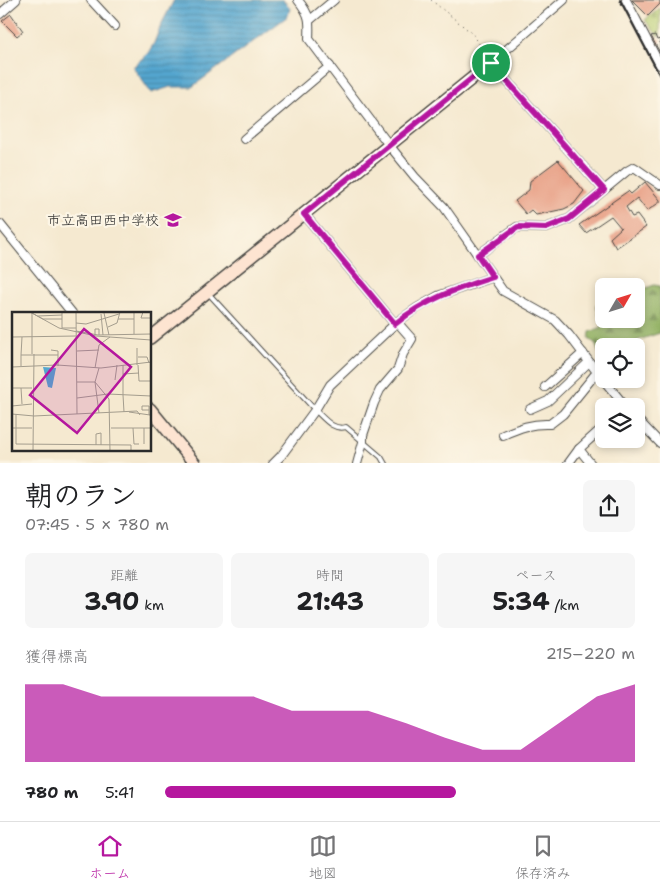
<!DOCTYPE html>
<html lang="ja">
<head>
<meta charset="utf-8">
<style>
	body { margin:0; font-family:"Shantell Sans","Klee One",sans-serif; background:#f6f6f6; color:#202124; height:100vh; display:flex; flex-direction:column; font-size:19px; white-space:nowrap }
	* { box-sizing:border-box; margin:0 }
	p { font-size:16px; color:#757577 }
	.icon { flex:none; width:28px; height:28px; fill:none; stroke:currentColor; stroke-width:2; stroke-linecap:round; stroke-linejoin:round }
	.map { position:relative; height:463px; overflow:hidden }
	.panel { display:flex; flex-direction:column; background:#fff; flex:1 }
	.panel>* { flex:none }
	.needle { width:32px; rotate:51deg }
	.buttons { position:absolute; left:595px; top:278px; display:grid; gap:10px }
	.buttons a { display:grid; place-items:center; width:50px; height:50px; border-radius:8px; background:#fff; box-shadow:0 2px 8px #0003; font-size:25px }
	.pin { position:absolute; display:grid; place-items:center; width:42px; height:42px; color:#fff; margin:-21px; border:2px solid #fff; border-radius:50%; box-shadow:0 1px 5px #0007 }
	.round { display:grid; place-items:center; flex:none; width:52px; height:52px; border-radius:8px; background:#f6f6f6 }
	.headline { display:flex; align-items:center; justify-content:space-between; height:85px; padding:0 25px }
	h1 { font-size:28px; font-weight:700; line-height:38px }
	.stats { display:grid; grid-template-columns:repeat(3,1fr); gap:8px; height:85px; padding:5px 25px }
	.stats div { display:grid; align-content:center; border-radius:8px; background:#f6f6f6; text-align:center }
	.stats b { font-size:25px; font-weight:700 }
	.stats small { font-size:14px; font-weight:400 }
	.stats p { font-size:14px }
	.chart { height:140px; padding:10px 25px }
	.chart p { display:flex; justify-content:space-between }
	.chart svg { width:100%; height:90px; margin-top:5px; fill:#b5179e; opacity:.7 }
	ul { padding:0 25px; list-style:none; font-size:16px }
	li { display:grid; grid-template-columns:80px 60px 1fr; align-items:center; height:38px }
	li i { height:12px; border-radius:6px; background:#b5179e }
	.dock { display:flex; justify-content:space-around; align-items:center; height:70px; border-top:1px solid #e0e0e0; background:#fff; font-size:14px; color:#757577 }
	.dock a { display:grid; justify-items:center; gap:2px }
	.dock .selected { color:#b5179e }
	.map>svg:first-child { display:block }
	.forest { fill:url(#forest-firs); stroke:#5e6e48 }
	.cemetery { fill:url(#cemetery-stones); stroke:#727c4e }
	.water { fill:url(#water-rules); stroke:#40687d }
	.building { fill:#e79b81 }
	.lines { fill:none; stroke-linecap:round; stroke-linejoin:round }
	.lane-casing { stroke:#494844; stroke-width:6 }
	.street-casing { stroke:#494844; stroke-width:10 }
	.secondary-casing { stroke:#494844; stroke-width:14 }
	.path { stroke:#494844; stroke-width:1; stroke-dasharray:1 4; stroke-linecap:butt }
	.lane { stroke:#fff; stroke-width:4 }
	.street { stroke:#fff; stroke-width:8 }
	.secondary { stroke:#fde4d1; stroke-width:11 }
	.rail { stroke:#2b2b2b; stroke-width:2 }
	.route-casing { stroke:#fff; stroke-width:10 }
	.route { stroke:#b5179e; stroke-width:6 }
	.labels { text-anchor:middle; stroke-width:4.5; stroke-linejoin:round; paint-order:stroke }
	.poi-label { font-size:14px; fill:#2b2b2b; stroke:#fcf5e5; text-anchor:end }
	.inset-road { fill:none; stroke:#a49d8e; stroke-width:1 }
	.view { fill:#b5179e; fill-opacity:0.15; stroke:#b5179e; stroke-width:2.5 }
	.inset-edge { fill:none; stroke:#2b2b2b; stroke-width:2.5 }
</style>
</head>
<body>
<div class="map">
<svg width="660" height="464" viewBox="0 0 660 464">
	<defs>
		<pattern id="forest-firs" width="22" height="20" patternUnits="userSpaceOnUse" patternTransform="scale(1.25)"><rect width="22" height="20" fill="#92b164"/><path d="M5 1l3.5 6h-7zM16 11l3.5 6h-7z" fill="#779053"/></pattern>
		<pattern id="cemetery-stones" width="16" height="16" patternUnits="userSpaceOnUse" patternTransform="scale(1.25)"><rect width="16" height="16" fill="#b8ce72"/><path d="M2 7V4a2 2 0 0 1 4 0v3zM10 15v-3a2 2 0 0 1 4 0v3z" fill="#9eb163"/></pattern>
		<pattern id="water-rules" width="6" height="5" patternUnits="userSpaceOnUse" patternTransform="scale(1.25)"><rect width="6" height="5" fill="#54a6cf"/><path d="M0 2.5h6" fill="none" stroke="#4687a8"/></pattern>
	</defs>
	<rect width="100%" height="100%" fill="#fcf5e5"/>
	<filter id="ink" filterUnits="userSpaceOnUse"><feTurbulence type="fractalNoise" baseFrequency=".02" numOctaves="2"/><feDisplacementMap in="SourceGraphic" scale="10" xChannelSelector="R" yChannelSelector="G"/><feConvolveMatrix kernelMatrix="1 2 1 2 8 2 1 2 1" color-interpolation-filters="sRGB"/></filter>
	<filter id="wash" filterUnits="userSpaceOnUse"><feTurbulence type="fractalNoise" baseFrequency=".0096" numOctaves="4" result="noise"/><feDisplacementMap in="SourceGraphic" scale="20" xChannelSelector="R" yChannelSelector="G"/><feGaussianBlur stdDeviation="1.12" result="paint"/><feColorMatrix in="noise" values="0 0 0 0 0 0 0 0 0 0 0 0 0 0 0 0 0 1.4 0 .05"/><feComposite in="paint" operator="in"/></filter>
	<g filter="url(#wash)">
		<rect width="100%" height="100%" fill="#f5e9d0"/>
		<path class="forest" d="M654,285L660,286V333L636,341L635,346H604V353L599,354L595,343L589,339L590,332L602,327L596,305L604,294V319H636V292Z"/>
		<path class="cemetery" d="M660,8V35L658,36L645,20Z"/>
		<path class="water" d="M174,0H283L290,8L288,16L192,87H170L151,93L133,67L148,53L154,43L161,25Z"/>
		<g id="blocks">
			<g class="building">
				<path d="M632,0H660V4L648,16Z"/>
				<path d="M11,14L23,31L17,36L2,21Z"/>
				<path d="M655,35L657,40L660,39V53L651,36Z"/>
				<path d="M558,160L584,191L574,204L564,209L536,215L531,210L526,214L515,201L529,190L530,181Z"/>
				<path d="M645,182L660,200V202L647,211L637,198L626,207L632,217L637,215L646,227L616,248L610,238L621,228L611,216L586,233L579,225L628,191L631,194Z"/>
			</g>
		</g>
	</g>
	<g filter="url(#ink)">
		<use href="#blocks" fill-opacity="0" stroke="#494844" stroke-width="1"/>
		<g class="lines">
			<g class="lane-casing">
				<path id="lane" d="M209,294L315,410C324,418 333,431 346,427L381,457L385,464"/>
			</g>
			<g class="street-casing">
				<g id="street">
					<path d="M91,0L115,26"/>
					<path d="M298,0C310,15 310,20 309,39L389,145L415,177L444,207L503,291L555,320L569,335L597,372L625,406"/>
					<path d="M564,0L491,63L604,190"/>
					<path d="M626,0L660,65"/>
					<path d="M0,14L16,0"/>
					<path d="M310,20L334,0"/>
					<path d="M244,139L330,66"/>
					<path d="M304,214L395,324"/>
					<path d="M0,224L72,313"/>
					<path d="M478,255L517,227L546,228L569,219L627,171L634,167L660,185"/>
					<path d="M545,387L583,353"/>
					<path d="M530,409L548,401L589,362"/>
					<path d="M636,418L660,443"/>
					<path d="M503,435C519,428 532,423 550,424L563,414L597,372"/>
					<path d="M579,449L591,464"/>
					<path d="M273,464L281,456L315,410L330,385L397,322L417,308L438,296L493,277"/>
					<path d="M357,464L363,442V435L374,403L380,390L398,369L403,354L412,339L397,322"/>
					<path d="M568,464L579,449L600,430L604,429"/>
				</g>
			</g>
			<g class="secondary-casing">
				<g id="secondary">
					<path d="M150,338L491,63"/>
					<path d="M150,409L195,464"/>
				</g>
			</g>
			<path class="path" d="M431,0L473,34L486,55"/>
			<use href="#lane" class="lane"/>
			<use href="#street" class="street"/>
			<use href="#secondary" class="secondary"/>
			<path class="rail" d="M620,0L660,76"/>
		</g>
	</g>
	<g class="lines" filter="url(#ink)">
		<g class="route-casing">
			<path id="route" d="M491,63L604,190L569,219L546,228L518,227L478,255L493,277C458,288 424,300 395,324L304,214Z"/>
		</g>
		<use href="#route" class="route"/>
	</g>
	<defs>
		<g id="school-bare" transform="scale(1.35)"><path d="M0-5L7-2L0 1L-7-2ZM-4 1L0 2.5L4 1V4Q0 6-4 4Z" fill="#b5179e" stroke="#fcf5e5" stroke-width="2.5" paint-order="stroke"/></g>
	</defs>
	<g fill-rule="evenodd">
		<use href="#school-bare" x="173" y="220"/>
	</g>
	<g class="labels">
		<g class="poi-label">
			<text x="159" y="225">市立高田西中学校</text>
		</g>
	</g>
	<g transform="translate(12 312)">
		<rect width="139" height="139" fill="#f5e9d0"/>
		<path d="M31,55L44,56L40,76L36,75Z" fill="#54a6cf"/>
		<path class="inset-road" d="M18,0L47,16L84,24L139,28M20,0V42M50,0V16H64M64,0L65,102M122,0V22M131,0L129,6H139M20,1L31,7H50M92,1L97,23M89,2L91,23M26,4L50,3M106,7H122M64,11L74,12L107,2M96,15L105,11L108,0M64,19L86,23L139,22M83,23V17H87V23M0,25L64,24M125,36V53M39,38L46,39V54M65,39L87,38M9,43L10,25M126,45H135L137,51M126,53L127,69H139M9,54V43H46M0,55L45,53L89,56L139,50M83,56L87,33L98,25M87,56L83,70L87,101M111,62L127,61M103,68L105,53M65,70H83M83,70L97,87L98,139M0,76H20M9,76L10,92M111,83V53M111,83L112,100M65,86L96,82L139,84M0,94L20,92M117,100L138,103M0,102L22,104L125,99L128,103M4,102V132L119,133V139M137,103V94H130V98H137M0,116H20M99,116H139M121,116L122,132H127M132,132V116M84,133V122L89,121V133M21,139L22,42"/>
		<path class="view" d="M72,17L119,55L65,121L18,83Z"/>
		<rect width="139" height="139" class="inset-edge"/>
	</g>
</svg>
<div class="buttons">
<a><svg class="needle" viewBox="-14 -14 28 28"><path d="M0-13l5 13h-10z" fill="#e53935"/><path d="M0 13l5-13h-10z" fill="#757577"/></svg></a>
<a><svg class="icon" aria-label="locate" viewBox="0 0 24 24"><circle cx="12" cy="12" r="6"/><path d="M12 2v4M12 18v4M2 12h4M18 12h4"/></svg></a>
<a><svg class="icon" aria-label="layers" viewBox="0 0 24 24"><path d="M12 4l9 5-9 5-9-5zM3 14l9 5 9-5"/></svg></a>
</div>
<div class="pin" style="left:491px;top:63px;background:#1e9e55"><svg class="icon" aria-label="arrive" viewBox="0 0 24 24"><path d="M6 21V4h12l-3 4 3 4H6"/></svg></div>
</div>
<section class="panel">
<div class="headline"><div><h1>朝のラン</h1><p>07:45 · 5 × 780 m</p></div><a class="round"><svg class="icon" aria-label="share" viewBox="0 0 24 24"><path d="M12 15V3M7 8l5-5 5 5M5 13v7h14v-7"/></svg></a></div>
<div class="stats">
<div><p>距離</p><b>3.90<small> km</small></b></div>
<div><p>時間</p><b>21:43</b></div>
<div><p>ペース</p><b>5:34<small> /km</small></b></div>
</div>
<div class="chart"><p><span>獲得標高</span>215–220 m</p>
<svg viewBox="0 0 160 44" preserveAspectRatio="none"><path d="M0 44V6L10 6L20 12L30 12L40 12L50 12L60 12L70 19L80 19L90 19L100 25L110 32L120 38L130 38L140 25L150 12L160 6V44z"/></svg>
</div>
<ul>
<li><b>780 m</b>5:41<i style="width:62%"></i></li>
</ul>
</section>
<nav class="dock">
<a class="selected"><svg class="icon" aria-label="home" viewBox="0 0 24 24"><path d="M3 11l9-7 9 7M6 9v11h12V9"/></svg>ホーム</a>
<a><svg class="icon" aria-label="map" viewBox="0 0 24 24"><path d="M3 6l6-2 6 2 6-2v14l-6 2-6-2-6 2zM9 4v14M15 6v14"/></svg>地図</a>
<a><svg class="icon" aria-label="saved" viewBox="0 0 24 24"><path d="M7 4h10v16l-5-4-5 4z"/></svg>保存済み</a>
</nav>
</body>
</html>
